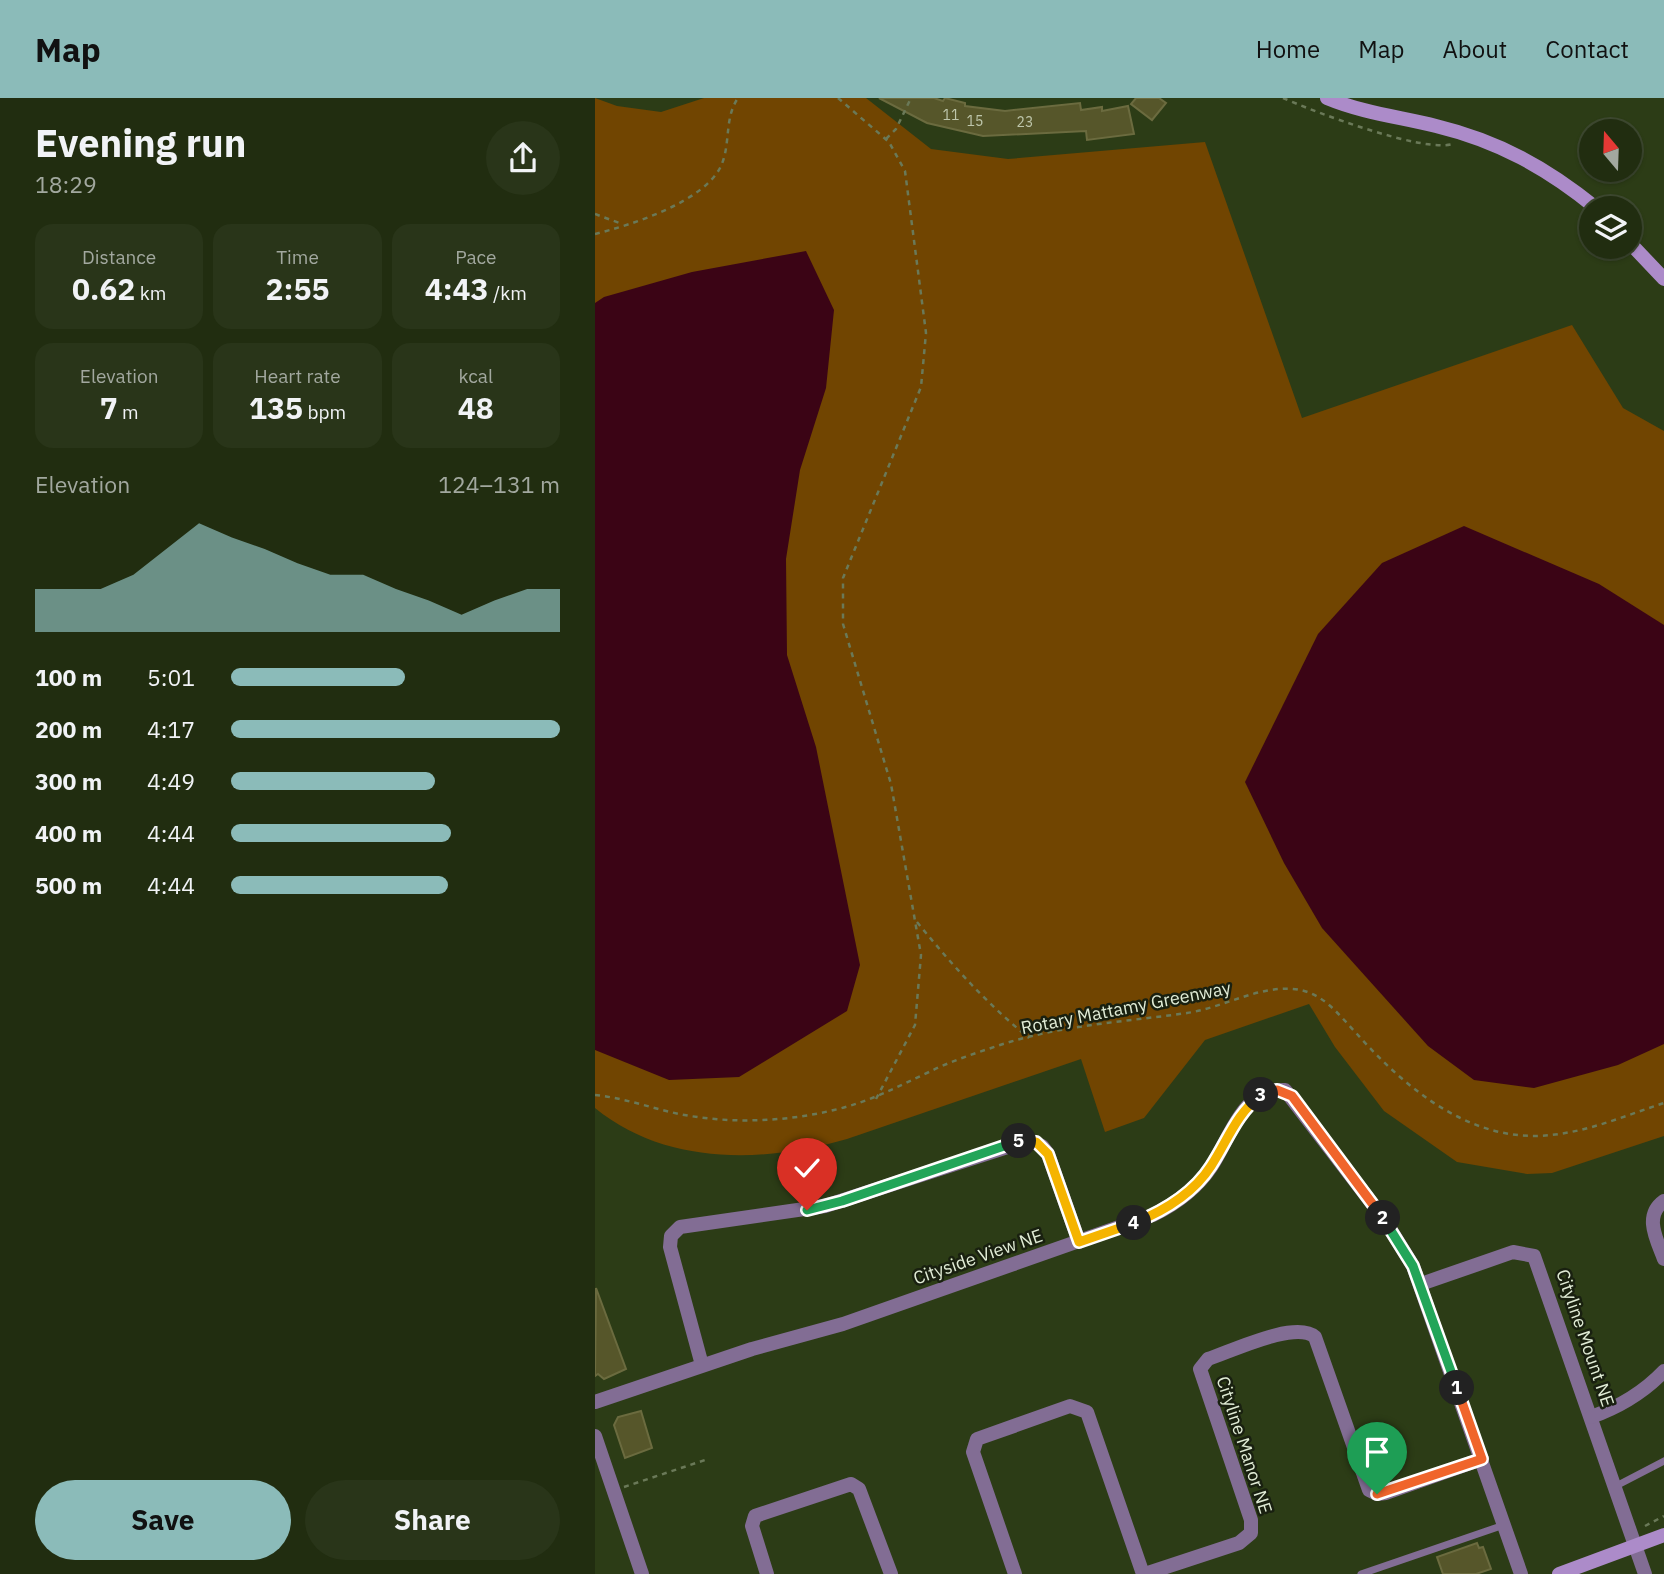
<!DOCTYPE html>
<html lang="en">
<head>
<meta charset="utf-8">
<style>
	body { margin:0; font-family:"IBM Plex Sans",sans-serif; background:#293519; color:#f1f3f6; height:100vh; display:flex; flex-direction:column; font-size:26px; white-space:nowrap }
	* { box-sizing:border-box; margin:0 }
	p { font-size:23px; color:#a2a89f }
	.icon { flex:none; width:38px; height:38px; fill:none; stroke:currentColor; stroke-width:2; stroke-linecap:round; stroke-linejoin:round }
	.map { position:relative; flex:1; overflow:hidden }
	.drawer { display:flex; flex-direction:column; background:#212d10; width:595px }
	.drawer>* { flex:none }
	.needle { width:46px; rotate:341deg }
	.tools { position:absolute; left:984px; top:21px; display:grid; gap:14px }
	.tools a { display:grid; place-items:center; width:63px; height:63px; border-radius:50%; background:#212d10; box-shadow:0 2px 5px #0004,0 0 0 2px #3e4930; font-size:35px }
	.pin { position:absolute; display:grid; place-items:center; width:60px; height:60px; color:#fff; margin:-72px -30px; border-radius:50% 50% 50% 0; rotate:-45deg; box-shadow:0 0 7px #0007 }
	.pin .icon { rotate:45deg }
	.km { position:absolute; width:35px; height:35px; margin:-18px; border-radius:50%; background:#222; color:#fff; font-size:19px; line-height:35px; text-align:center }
	.round { display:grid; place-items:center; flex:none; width:74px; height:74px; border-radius:37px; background:#293519 }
	.head { display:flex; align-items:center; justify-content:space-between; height:119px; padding:0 35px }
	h1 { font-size:38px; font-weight:800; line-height:52px }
	.stats { display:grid; grid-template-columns:repeat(3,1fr); gap:10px; height:119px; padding:7px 35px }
	.stats div { display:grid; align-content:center; border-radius:18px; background:#293519; text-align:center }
	.stats b { font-size:30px; font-weight:800 }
	.stats small { font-size:19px; font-weight:400 }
	.stats p { font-size:19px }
	.chart { height:196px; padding:14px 35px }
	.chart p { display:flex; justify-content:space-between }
	.chart svg { width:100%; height:126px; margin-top:7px; fill:#8bbbb9; opacity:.7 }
	.cta { display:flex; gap:14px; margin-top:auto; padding:14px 35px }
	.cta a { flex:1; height:80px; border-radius:42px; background:#8bbbb9; color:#111; font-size:28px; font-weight:800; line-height:80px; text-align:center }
	.cta a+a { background:#293519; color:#f1f3f6 }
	ul { padding:0 35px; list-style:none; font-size:23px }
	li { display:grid; grid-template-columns:112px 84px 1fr; align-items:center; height:52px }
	li i { height:18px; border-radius:9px; background:#8bbbb9 }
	header { display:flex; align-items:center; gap:42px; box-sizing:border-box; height:98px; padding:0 35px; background:#8bbbb9; color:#111 }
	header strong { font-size:33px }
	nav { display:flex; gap:38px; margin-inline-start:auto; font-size:24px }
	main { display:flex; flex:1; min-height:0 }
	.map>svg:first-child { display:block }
	.green { fill:#714501 }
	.water { fill:#3b0415 }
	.building { fill:#56562a; stroke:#6b6b3f; stroke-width:2 }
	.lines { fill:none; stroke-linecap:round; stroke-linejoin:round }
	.path { stroke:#6a7958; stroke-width:2.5; stroke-dasharray:5 5; stroke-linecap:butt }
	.lane { stroke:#826d94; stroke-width:7 }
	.street { stroke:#826d94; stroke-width:14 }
	.secondary { stroke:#ac8bc9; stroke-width:14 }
	.split-1-casing { stroke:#fff; stroke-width:14 }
	.split-2-casing { stroke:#fff; stroke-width:14 }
	.split-3-casing { stroke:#fff; stroke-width:14 }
	.split-4-casing { stroke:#fff; stroke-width:14 }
	.split-5-casing { stroke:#fff; stroke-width:14 }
	.split-6-casing { stroke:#fff; stroke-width:14 }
	.split-1 { stroke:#f0652b; stroke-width:9 }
	.split-2 { stroke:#22a559; stroke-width:9 }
	.split-3 { stroke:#f0652b; stroke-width:9 }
	.split-4 { stroke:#f5b400; stroke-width:9 }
	.split-5 { stroke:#f5b400; stroke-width:9 }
	.split-6 { stroke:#22a559; stroke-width:9 }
	.labels { text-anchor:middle; stroke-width:5; stroke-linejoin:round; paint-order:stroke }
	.number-label { font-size:14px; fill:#bec6ab }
	.street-label { font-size:18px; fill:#e1ecd6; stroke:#192010 }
</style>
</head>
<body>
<header>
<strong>Map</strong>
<nav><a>Home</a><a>Map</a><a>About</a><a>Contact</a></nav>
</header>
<main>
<section class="drawer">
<div class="head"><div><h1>Evening run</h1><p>18:29</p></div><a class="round"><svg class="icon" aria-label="share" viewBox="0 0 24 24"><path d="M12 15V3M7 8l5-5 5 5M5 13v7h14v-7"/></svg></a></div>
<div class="stats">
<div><p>Distance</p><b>0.62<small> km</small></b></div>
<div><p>Time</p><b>2:55</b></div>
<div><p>Pace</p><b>4:43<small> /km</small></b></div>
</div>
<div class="stats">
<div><p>Elevation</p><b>7<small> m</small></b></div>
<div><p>Heart rate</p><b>135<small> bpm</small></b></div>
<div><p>kcal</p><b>48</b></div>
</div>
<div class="chart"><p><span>Elevation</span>124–131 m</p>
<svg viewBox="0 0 160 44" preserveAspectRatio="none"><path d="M0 44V29L10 29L20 29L30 24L40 15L50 6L60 11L70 15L80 20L90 24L100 24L110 29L120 33L130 38L140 33L150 29L160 29V44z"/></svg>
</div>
<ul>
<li><b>100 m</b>5:01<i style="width:53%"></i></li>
<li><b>200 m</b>4:17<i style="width:100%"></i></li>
<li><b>300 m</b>4:49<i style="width:62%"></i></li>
<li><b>400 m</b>4:44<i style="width:67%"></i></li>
<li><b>500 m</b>4:44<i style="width:66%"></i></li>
</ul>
<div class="cta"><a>Save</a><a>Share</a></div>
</section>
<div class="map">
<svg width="1069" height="1476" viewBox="0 0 1069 1476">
	<rect width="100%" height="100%" fill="#2c3c16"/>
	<path class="green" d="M0,0L22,8L66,14L109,0H271L336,51L413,61L610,44L707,320L977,227L1028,310L1069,333V1038L957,1075L932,1076L862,1064L789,1013L740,949L714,906L610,942L549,1020L510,1034L486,961L252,1041C169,1065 71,1068 0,1010Z"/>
	<g class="water">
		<path d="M211,153L239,212L231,290L205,372L191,461L192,557L221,649L265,867L252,913L144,979L74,982L0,952V205L9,199L97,174Z"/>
		<path d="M869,428L1004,486L1069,527V946L1023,967L939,990L879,982L833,948L727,830L689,765L650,684L723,536L787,465Z"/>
	</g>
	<g class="building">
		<path d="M284,0H339L348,3L350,0L370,5V8L410,13L485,5L486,12L507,9V13L533,8L539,36L492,42L491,33L388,38L332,25Z"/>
		<path d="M541,0H564L571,5L557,22L536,6Z"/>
		<path d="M1,1190L31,1271L9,1281L3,1276L0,1278Z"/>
		<path d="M46,1313L57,1350L30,1360L19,1327L23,1319Z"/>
		<path d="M882,1445L884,1450L888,1449L896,1471L881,1476H848L842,1459Z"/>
	</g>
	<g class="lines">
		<g class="path">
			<path d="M243,0L294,44L310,73L331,235L326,289L248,480V526L296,686L326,857L320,927L281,1001"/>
			<path d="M688,0C720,14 827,55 858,46"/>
			<path d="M291,41L301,31L316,0"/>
			<path d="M0,116L27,126"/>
			<path d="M0,136C36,127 109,104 126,68C136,46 129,20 143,0"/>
			<path d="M322,824C357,867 391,905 434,940"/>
			<path d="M0,997C29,1000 56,1010 84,1016C135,1026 189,1024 239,1012C274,1004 302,989 334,974C356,963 381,955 405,947C466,927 529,924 592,915C627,910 662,888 698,891C727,893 743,916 762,936C814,994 881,1049 964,1036C1000,1031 1035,1016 1069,1005"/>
			<path d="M29,1389L110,1362"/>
			<path d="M1050,1428L1069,1418"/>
		</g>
		<g class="lane">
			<path d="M1021,1388L1069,1363"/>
			<path d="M766,1476L909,1427"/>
		</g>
		<g class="street">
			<path d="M1069,1103C1048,1118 1062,1142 1069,1161"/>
			<path d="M826,1186L918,1154L939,1158L1050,1476"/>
			<path d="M107,1267L75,1149L76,1138L85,1129L230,1108L434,1042L447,1048L453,1056L484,1144"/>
			<path d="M0,1304L157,1251L248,1226L558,1117C580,1106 602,1090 616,1069C635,1041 647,990 690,992L789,1121L818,1168L926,1476"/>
			<path d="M996,1319C1024,1309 1048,1295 1069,1273"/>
			<path d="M0,1338L47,1476"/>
			<path d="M172,1476L157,1428L160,1418L256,1386L264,1391L296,1476"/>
			<path d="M420,1476L378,1354L382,1341L475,1308L492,1314L548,1476"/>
			<path d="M550,1476L644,1445L656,1435V1422L605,1271L613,1261C637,1253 701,1222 720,1239L774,1392L782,1396L791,1395L887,1361"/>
		</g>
		<g class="secondary">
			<path d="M732,0C768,15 805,19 841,28C903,43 952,70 1001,110"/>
			<path d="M1034,144L1069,181"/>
			<path d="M964,1476L1069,1437"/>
		</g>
	</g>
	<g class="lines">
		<g class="split-1-casing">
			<path id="split-1" d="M782,1396L887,1361L862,1290"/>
		</g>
		<g class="split-2-casing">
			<path id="split-2" d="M788,1120L818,1168L862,1290"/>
		</g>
		<g class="split-3-casing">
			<path id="split-3" d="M666,997L682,992L697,998L788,1120"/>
		</g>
		<g class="split-4-casing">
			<path id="split-4" d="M539,1125C569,1113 598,1096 616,1068C633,1042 641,1016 666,997"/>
		</g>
		<g class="split-5-casing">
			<path id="split-5" d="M424,1043L441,1044L453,1056L484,1144L539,1125"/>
		</g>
		<g class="split-6-casing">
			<path id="split-6" d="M212,1112L247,1103L424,1043"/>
		</g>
		<use href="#split-1" class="split-1"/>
		<use href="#split-2" class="split-2"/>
		<use href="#split-3" class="split-3"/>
		<use href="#split-4" class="split-4"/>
		<use href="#split-5" class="split-5"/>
		<use href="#split-6" class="split-6"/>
	</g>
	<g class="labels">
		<g class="number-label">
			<text x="356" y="22">11</text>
			<text x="380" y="28">15</text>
			<text x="430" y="29">23</text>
		</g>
		<g class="street-label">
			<text transform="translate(531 910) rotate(-11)" y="6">Rotary Mattamy Greenway</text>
			<text transform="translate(383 1159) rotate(-19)" y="6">Cityside View NE</text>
			<text transform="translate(990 1240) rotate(71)" y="6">Cityline Mount NE</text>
			<text transform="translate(649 1347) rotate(72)" y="6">Cityline Manor NE</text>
		</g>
	</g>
</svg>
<div class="tools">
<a><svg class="needle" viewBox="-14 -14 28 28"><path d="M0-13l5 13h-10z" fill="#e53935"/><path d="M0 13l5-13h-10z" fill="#a2a89f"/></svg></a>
<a><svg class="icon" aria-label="layers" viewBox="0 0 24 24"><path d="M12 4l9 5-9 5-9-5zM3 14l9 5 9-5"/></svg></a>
</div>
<div class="pin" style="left:782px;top:1396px;background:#1e9e55"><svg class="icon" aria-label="arrive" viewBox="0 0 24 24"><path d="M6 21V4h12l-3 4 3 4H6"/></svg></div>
<div class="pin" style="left:212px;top:1112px;background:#d93025"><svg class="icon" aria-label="check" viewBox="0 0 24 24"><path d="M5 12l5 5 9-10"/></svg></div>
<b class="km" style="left:862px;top:1290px">1</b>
<b class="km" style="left:788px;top:1120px">2</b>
<b class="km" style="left:666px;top:997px">3</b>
<b class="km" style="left:539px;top:1125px">4</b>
<b class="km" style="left:424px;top:1043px">5</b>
</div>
</main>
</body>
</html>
